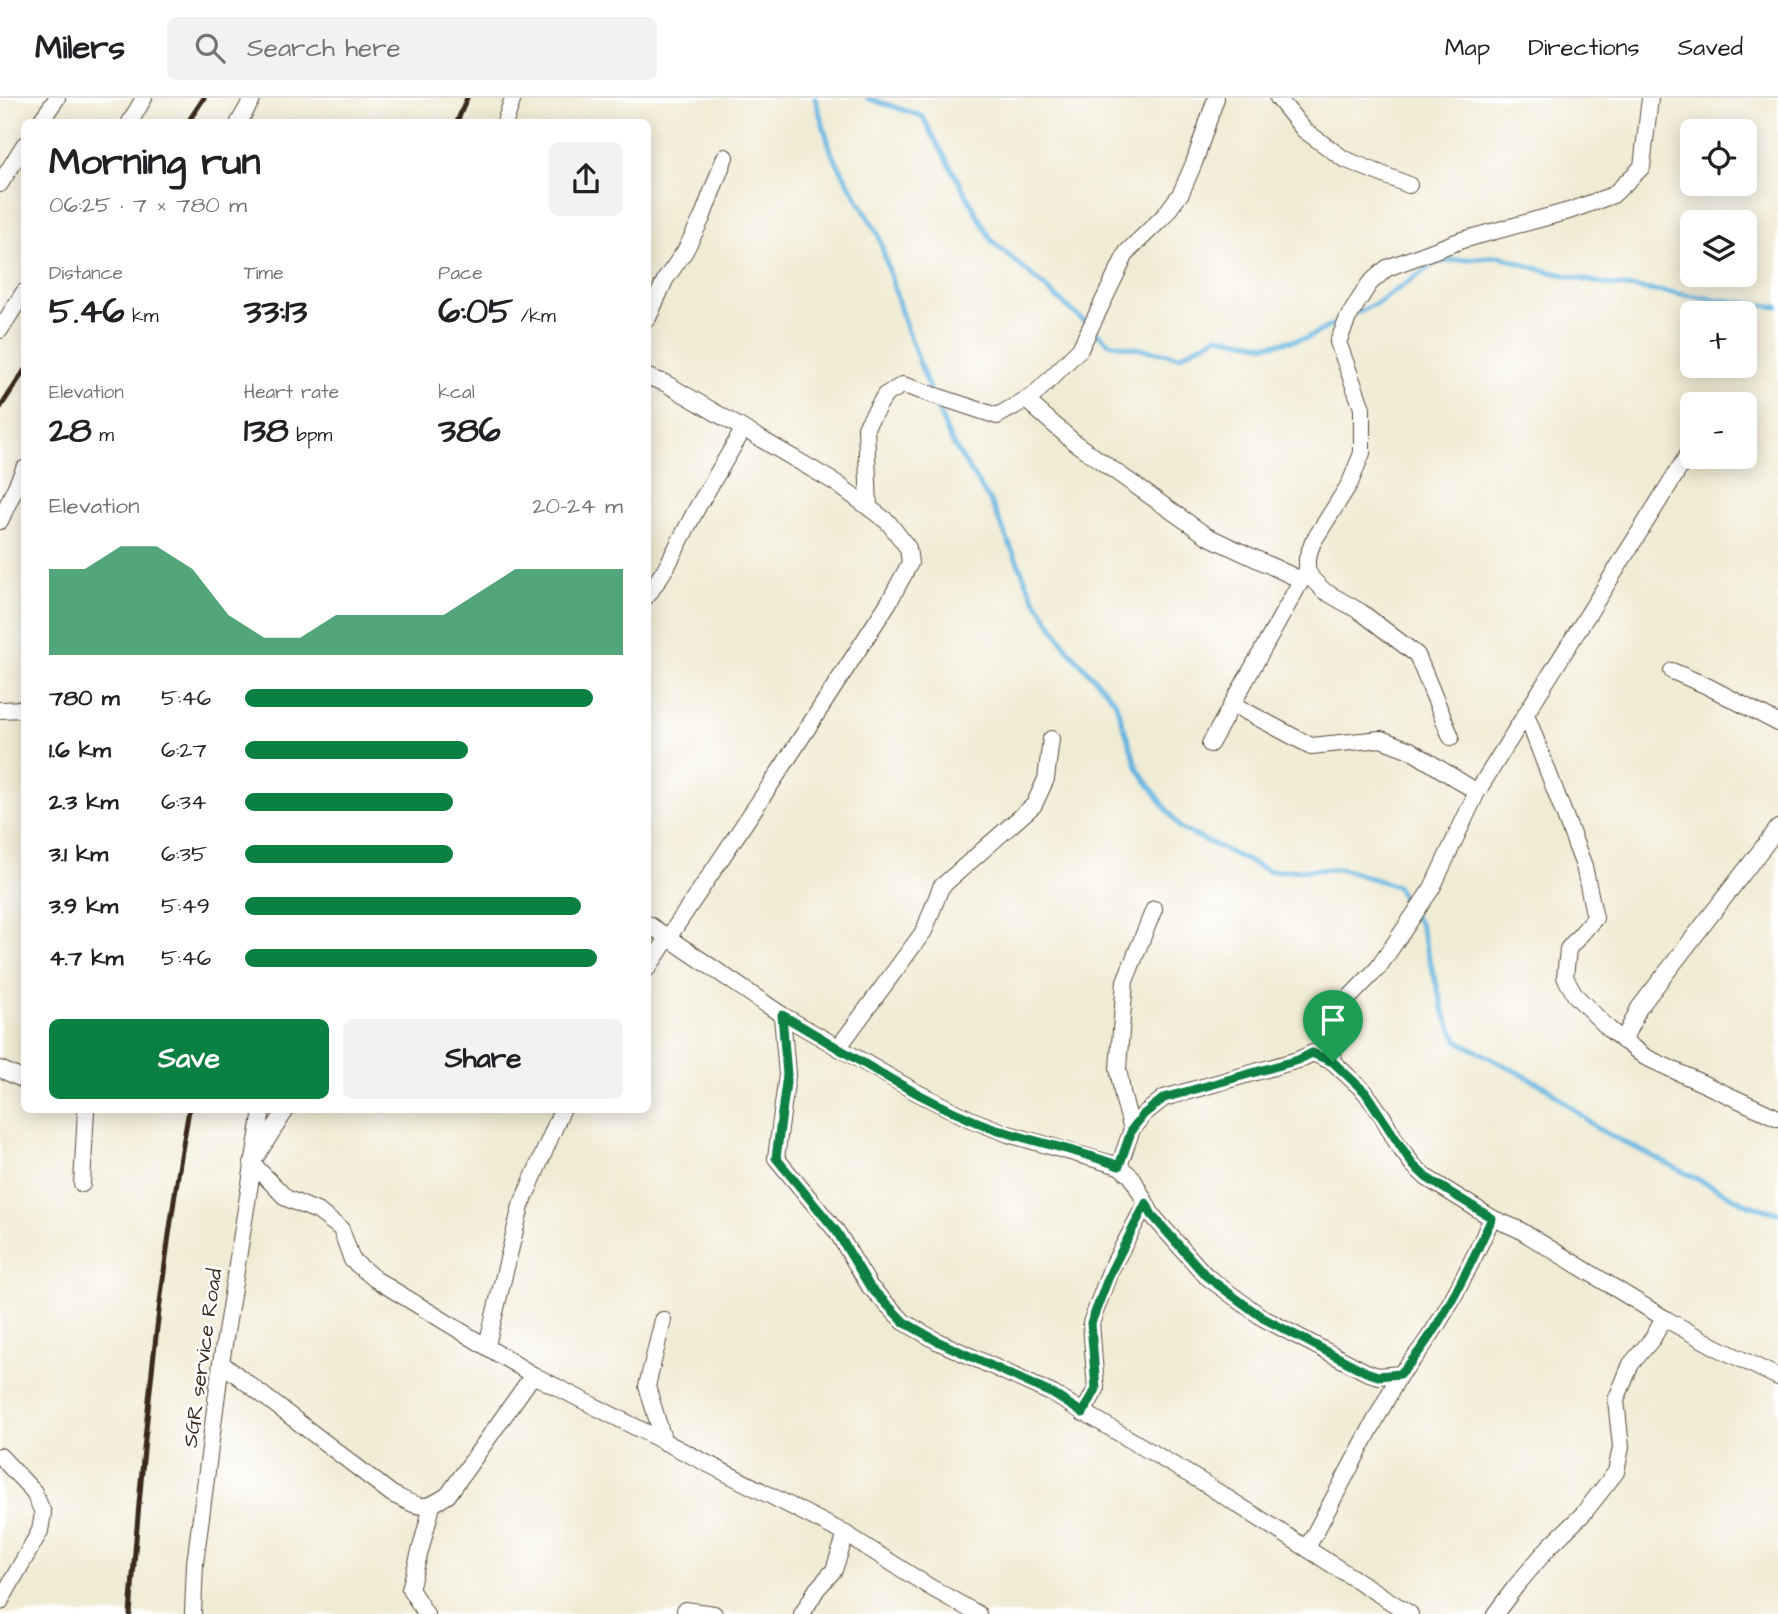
<!DOCTYPE html>
<html lang="en">
<head>
<meta charset="utf-8">
<style>
	body { margin:0; font-family:"Architects Daughter",sans-serif; background:#f2f2f2; color:#202124; height:100vh; display:flex; flex-direction:column; font-size:26px; white-space:nowrap }
	* { box-sizing:border-box; margin:0 }
	p { font-size:23px; color:#757577 }
	.icon { flex:none; width:38px; height:38px; fill:none; stroke:currentColor; stroke-width:2; stroke-linecap:round; stroke-linejoin:round }
	.map { position:relative; flex:1; overflow:hidden }
	.panel { position:absolute; left:21px; top:21px; width:630px; height:994px; display:flex; flex-direction:column; background:#fff; border-radius:10px; box-shadow:0 4px 18px #0003 }
	.panel>* { flex:none }
	.buttons { position:absolute; left:1680px; top:21px; display:grid; gap:14px }
	.buttons a { display:grid; place-items:center; width:77px; height:77px; border-radius:10px; background:#fff; box-shadow:0 4px 18px #0003; font-size:35px }
	.pin { position:absolute; display:grid; place-items:center; width:60px; height:60px; color:#fff; margin:-72px -30px; border-radius:50% 50% 50% 0; rotate:-45deg; box-shadow:0 0 7px #0007 }
	.pin .icon { rotate:45deg }
	.round { display:grid; place-items:center; flex:none; width:74px; height:74px; border-radius:10px; background:#f2f2f2 }
	.summary { display:flex; align-items:center; justify-content:space-between; height:119px; padding:0 28px }
	h1 { font-size:38px; font-weight:700; line-height:52px }
	.figures { display:grid; grid-template-columns:repeat(3,1fr); gap:10px; height:119px; padding:7px 28px }
	.figures div { display:grid; align-content:center }
	.figures b { font-size:35px; font-weight:700 }
	.figures small { font-size:19px; font-weight:400 }
	.figures p { font-size:19px }
	.chart { height:196px; padding:14px 28px }
	.chart p { display:flex; justify-content:space-between }
	.chart svg { width:100%; height:126px; margin-top:7px; fill:#0b8043; opacity:.7 }
	.cta { display:flex; gap:14px; margin-top:auto; padding:14px 28px }
	.cta a { flex:1; height:80px; border-radius:10px; background:#0b8043; color:#fff; font-size:28px; font-weight:700; line-height:80px; text-align:center }
	.cta a+a { background:#f2f2f2; color:#202124 }
	ul { padding:0 28px; list-style:none; font-size:23px }
	li { display:grid; grid-template-columns:112px 84px 1fr; align-items:center; height:52px }
	li i { height:18px; border-radius:9px; background:#0b8043 }
	header { display:flex; align-items:center; gap:42px; box-sizing:border-box; height:98px; padding:0 35px; background:#fff; border-bottom:2px solid #e0e0e0 }
	header strong { font-size:33px }
	nav { display:flex; gap:38px; margin-inline-start:auto; font-size:24px }
	.search { width:490px; height:63px; background:#f2f2f2; display:flex; align-items:center; gap:18px; box-sizing:border-box; padding:0 24px; border-radius:10px; color:#757577; font-size:26px }
	.map>svg:first-child { display:block }
	.lines { fill:none; stroke-linecap:round; stroke-linejoin:round }
	.stream { stroke:#65b5e0; stroke-width:5 }
	.street-casing { stroke:#564739; stroke-width:18 }
	.street { stroke:#fff; stroke-width:16 }
	.rail { stroke:#3b2a1e; stroke-width:5 }
	.route-casing { stroke:#fff; stroke-width:14 }
	.route { stroke:#0b8043; stroke-width:9 }
	.labels { text-anchor:middle; stroke-width:5; stroke-linejoin:round; paint-order:stroke }
	.street-label { font-size:21px; fill:#3b2a1e; stroke:#fff }
</style>
</head>
<body>
<header>
<strong>Milers</strong>
<div class="search"><svg class="icon" aria-label="search" viewBox="0 0 24 24"><circle cx="10" cy="10" r="6"/><path d="M15 15l6 6"/></svg>Search here</div>
<nav><a>Map</a><a>Directions</a><a>Saved</a></nav>
</header>
<div class="map">
<svg width="1778" height="1516" viewBox="0 0 1778 1516">
	<rect width="100%" height="100%" fill="#fff"/>
	<filter id="ink" filterUnits="userSpaceOnUse"><feTurbulence type="fractalNoise" baseFrequency=".0143" numOctaves="2"/><feDisplacementMap in="SourceGraphic" scale="14" xChannelSelector="R" yChannelSelector="G"/><feConvolveMatrix kernelMatrix="1 2 1 2 8 2 1 2 1" color-interpolation-filters="sRGB"/></filter>
	<filter id="wash" filterUnits="userSpaceOnUse"><feTurbulence type="fractalNoise" baseFrequency=".00686" numOctaves="4" result="noise"/><feDisplacementMap in="SourceGraphic" scale="28" xChannelSelector="R" yChannelSelector="G"/><feGaussianBlur stdDeviation="1.57" result="paint"/><feColorMatrix in="noise" values="0 0 0 0 0 0 0 0 0 0 0 0 0 0 0 0 0 1.4 0 .05"/><feComposite in="paint" operator="in"/></filter>
	<g filter="url(#wash)">
		<rect width="100%" height="100%" fill="#f0ebd3"/>
		<g class="lines">
			<g class="stream">
				<path d="M815,0L832,56L878,136L903,220L930,293"/>
				<path d="M867,0L922,18L992,143L1109,245L1179,258L1218,238L1267,247L1307,240L1342,222"/>
				<path d="M1357,215L1379,204L1437,164L1500,158L1538,171L1604,186L1778,209"/>
				<path d="M934,302L950,341L991,405L1032,496L1067,550L1115,603L1138,671L1180,730L1268,773L1342,771L1396,788L1420,827L1445,917L1458,943L1546,989L1598,1031L1749,1107L1778,1115"/>
			</g>
		</g>
	</g>
	<g filter="url(#ink)">
		<g class="lines">
			<g class="street-casing">
				<g id="street">
					<path d="M1278,0L1304,32L1344,61L1409,87"/>
					<path d="M40,24L57,0"/>
					<path d="M130,24L144,0"/>
					<path d="M239,24L253,0"/>
					<path d="M505,24L513,0"/>
					<path d="M0,86L24,47"/>
					<path d="M648,220L665,182L685,153L702,120L725,59"/>
					<path d="M0,232L24,194"/>
					<path d="M648,279L665,285L836,385L888,424L908,450L910,465L889,504L783,668L648,870"/>
					<path d="M1026,302L1075,345L1207,438L1301,482"/>
					<path d="M869,410L866,329L885,297L903,287L997,318L1034,297L1080,251L1127,154L1164,118L1181,95L1194,65L1216,0"/>
					<path d="M0,423L24,371"/>
					<path d="M648,497L667,468L697,410L743,332"/>
					<path d="M1672,573L1707,588L1778,625"/>
					<path d="M1232,606L1311,648L1381,641L1410,652L1477,694"/>
					<path d="M0,612L24,611"/>
					<path d="M1526,616L1584,768L1595,820L1568,851L1565,879L1575,897L1610,932L1645,959L1778,1020"/>
					<path d="M1451,639L1417,557L1361,514L1324,493L1312,481L1307,472V460L1313,444L1350,385L1362,355V310L1338,244L1348,220L1359,202L1369,186L1387,170L1462,142L1569,113L1613,97L1642,69L1650,0"/>
					<path d="M1210,646L1306,474"/>
					<path d="M648,826L782,917L916,994L970,1021L1008,1036L1119,1068L1132,1079L1152,1117L1206,1178L1263,1220L1366,1274L1378,1278L1400,1276C1437,1238 1470,1169 1492,1120"/>
					<path d="M782,917L787,977L776,1060L837,1134L870,1189L904,1224L937,1243L1053,1296L1202,1384L1410,1516"/>
					<path d="M1623,943L1639,910L1778,730"/>
					<path d="M838,950L924,833L941,789L1034,707L1046,681L1051,641"/>
					<path d="M1333,964L1330,935L1341,908L1378,870L1432,790L1477,694L1692,350"/>
					<path d="M0,971L24,982"/>
					<path d="M286,1012L252,1065L286,1100L319,1114L341,1131L352,1162L375,1181L533,1277L846,1436L930,1489L978,1516"/>
					<path d="M1132,1031L1123,999L1118,970L1125,883L1154,811"/>
					<path d="M1119,1068L1132,1031L1144,1016L1164,1000L1298,962L1313,955L1333,964L1365,994L1383,1019L1398,1047L1413,1067L1427,1080L1492,1120L1518,1131L1664,1220L1716,1249L1778,1279"/>
					<path d="M82,1086L86,1012"/>
					<path d="M663,1222L647,1288L664,1344"/>
					<path d="M487,1247L521,1108L562,1012"/>
					<path d="M221,1265L392,1396C418,1408 422,1415 448,1397L533,1277"/>
					<path d="M1083,1315L1096,1291L1091,1225L1110,1173L1146,1105"/>
					<path d="M0,1358L34,1394L43,1415L40,1433L0,1504"/>
					<path d="M1307,1450L1400,1276"/>
					<path d="M685,1512L714,1516"/>
					<path d="M193,1516L195,1465L221,1265L262,1012"/>
					<path d="M426,1516L410,1491L432,1408"/>
					<path d="M802,1516L817,1491L834,1472L846,1436"/>
					<path d="M1495,1516L1516,1488L1549,1449L1583,1416L1616,1374L1621,1349L1616,1302L1631,1266L1653,1240L1664,1220"/>
				</g>
			</g>
			<use href="#street" class="street"/>
			<g class="rail">
				<path d="M188,24L204,0"/>
				<path d="M457,24L467,0"/>
				<path d="M0,310L24,273"/>
				<path d="M130,1516C143,1347 159,1178 189,1012"/>
			</g>
		</g>
	</g>
	<g class="lines" filter="url(#ink)">
		<g class="route-casing">
			<path id="route" d="M782,917C843,952 905,993 970,1021C1018,1042 1071,1049 1119,1068L1132,1031L1144,1016L1164,1000L1298,962L1312,955L1333,964L1365,994L1413,1067L1427,1080L1492,1120C1470,1168 1436,1240 1400,1276L1378,1278L1366,1274L1263,1220L1206,1178L1152,1117L1146,1105L1111,1173L1091,1225L1096,1291L1083,1315L1053,1296L937,1243L904,1224L870,1189L837,1134L776,1060L787,977Z"/>
		</g>
		<use href="#route" class="route"/>
	</g>
	<g class="labels">
		<g class="street-label">
			<text transform="translate(202 1260) rotate(-82)" y="7">SGR service Road</text>
		</g>
	</g>
</svg>
<div class="buttons">
<a><svg class="icon" aria-label="locate" viewBox="0 0 24 24"><circle cx="12" cy="12" r="6"/><path d="M12 2v4M12 18v4M2 12h4M18 12h4"/></svg></a>
<a><svg class="icon" aria-label="layers" viewBox="0 0 24 24"><path d="M12 4l9 5-9 5-9-5zM3 14l9 5 9-5"/></svg></a>
<a>+</a>
<a>−</a>
</div>
<div class="pin" style="left:1333px;top:964px;background:#1e9e55"><svg class="icon" aria-label="arrive" viewBox="0 0 24 24"><path d="M6 21V4h12l-3 4 3 4H6"/></svg></div>
<section class="panel">
<div class="summary"><div><h1>Morning run</h1><p>06:25 · 7 × 780 m</p></div><a class="round"><svg class="icon" aria-label="share" viewBox="0 0 24 24"><path d="M12 15V3M7 8l5-5 5 5M5 13v7h14v-7"/></svg></a></div>
<div class="figures">
<div><p>Distance</p><b>5.46<small> km</small></b></div>
<div><p>Time</p><b>33:13</b></div>
<div><p>Pace</p><b>6:05<small> /km</small></b></div>
</div>
<div class="figures">
<div><p>Elevation</p><b>28<small> m</small></b></div>
<div><p>Heart rate</p><b>138<small> bpm</small></b></div>
<div><p>kcal</p><b>386</b></div>
</div>
<div class="chart"><p><span>Elevation</span>20–24 m</p>
<svg viewBox="0 0 160 44" preserveAspectRatio="none"><path d="M0 44V14L10 14L20 6L30 6L40 14L50 30L60 38L70 38L80 30L90 30L100 30L110 30L120 22L130 14L140 14L150 14L160 14V44z"/></svg>
</div>
<ul>
<li><b>780 m</b>5:46<i style="width:92%"></i></li>
<li><b>1.6 km</b>6:27<i style="width:59%"></i></li>
<li><b>2.3 km</b>6:34<i style="width:55%"></i></li>
<li><b>3.1 km</b>6:35<i style="width:55%"></i></li>
<li><b>3.9 km</b>5:49<i style="width:89%"></i></li>
<li><b>4.7 km</b>5:46<i style="width:93%"></i></li>
</ul>
<div class="cta"><a>Save</a><a>Share</a></div>
</section>
</div>
</body>
</html>
